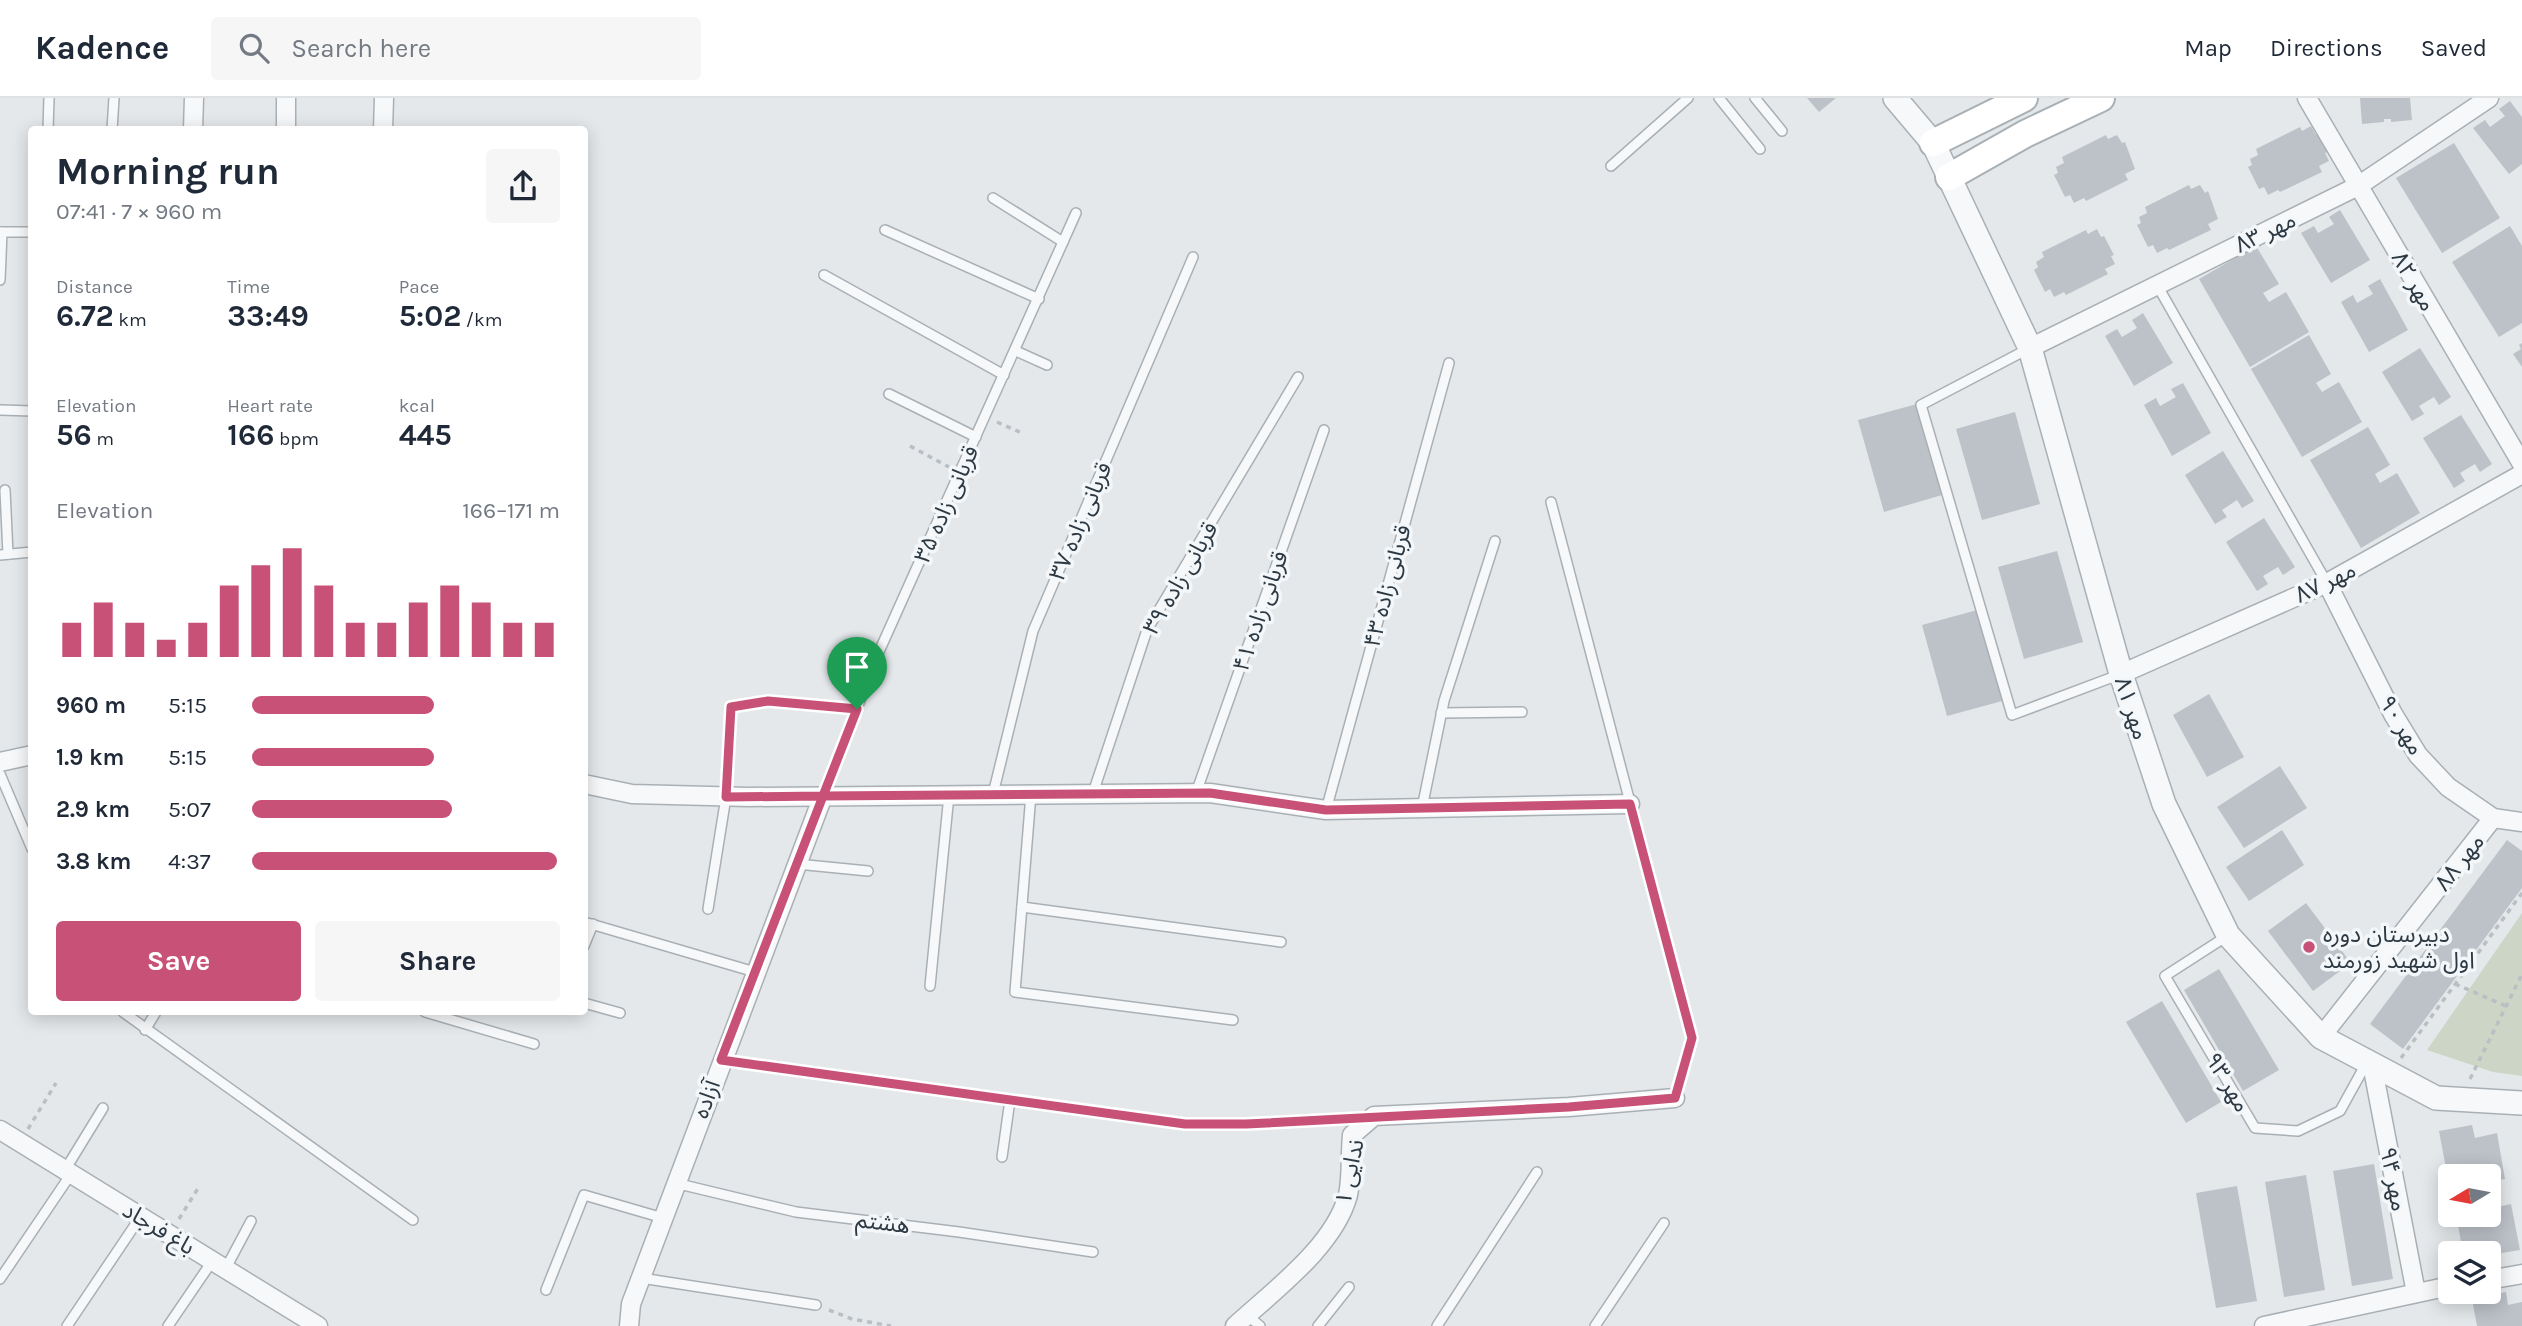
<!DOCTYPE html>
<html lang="en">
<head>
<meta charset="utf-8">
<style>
	body { margin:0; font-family:Karla,"Noto Sans Arabic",sans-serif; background:#f6f6f7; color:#1f2937; height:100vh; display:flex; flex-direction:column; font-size:26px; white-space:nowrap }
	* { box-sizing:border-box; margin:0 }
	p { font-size:23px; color:#747a83 }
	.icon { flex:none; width:38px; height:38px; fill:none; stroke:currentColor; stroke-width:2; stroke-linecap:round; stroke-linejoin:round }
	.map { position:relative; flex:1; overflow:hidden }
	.sheet { position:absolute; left:28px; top:28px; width:560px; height:889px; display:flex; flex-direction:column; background:#fff; border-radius:7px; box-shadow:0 4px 18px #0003 }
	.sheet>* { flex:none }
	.needle { width:46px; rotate:260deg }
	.fabs { position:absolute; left:2438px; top:1066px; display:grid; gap:14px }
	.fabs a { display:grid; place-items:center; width:63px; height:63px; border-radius:7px; background:#fff; box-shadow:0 4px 18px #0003; font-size:35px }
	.pin { position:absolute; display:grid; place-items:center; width:60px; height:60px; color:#fff; margin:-72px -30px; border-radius:50% 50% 50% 0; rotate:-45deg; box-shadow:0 0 7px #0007 }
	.pin .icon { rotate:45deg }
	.round { display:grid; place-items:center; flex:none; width:74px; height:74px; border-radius:7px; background:#f6f6f7 }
	.head { display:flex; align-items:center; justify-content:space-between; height:119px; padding:0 28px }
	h1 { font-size:38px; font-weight:700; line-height:52px }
	.figures { display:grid; grid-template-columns:repeat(3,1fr); gap:10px; height:119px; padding:7px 28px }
	.figures div { display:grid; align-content:center }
	.figures b { font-size:30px; font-weight:700 }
	.figures small { font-size:19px; font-weight:400 }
	.figures p { font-size:19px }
	.chart { height:196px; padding:14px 28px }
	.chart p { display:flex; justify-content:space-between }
	.chart svg { width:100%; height:126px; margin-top:7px; stroke:#c85277; stroke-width:6 }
	.primary-button { display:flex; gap:14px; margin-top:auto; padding:14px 28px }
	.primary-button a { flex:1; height:80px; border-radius:7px; background:#c85277; color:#fff; font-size:28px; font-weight:700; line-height:80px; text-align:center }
	.primary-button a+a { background:#f6f6f7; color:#1f2937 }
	ul { padding:0 28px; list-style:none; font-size:23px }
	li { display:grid; grid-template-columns:112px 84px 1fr; align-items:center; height:52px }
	li i { height:18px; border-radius:9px; background:#c85277 }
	header { display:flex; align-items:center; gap:42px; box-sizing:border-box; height:98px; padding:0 35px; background:#fff; border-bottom:2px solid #e0e1e3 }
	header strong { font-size:33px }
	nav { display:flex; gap:38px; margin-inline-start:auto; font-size:24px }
	.search { width:490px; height:63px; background:#f6f6f7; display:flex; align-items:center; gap:18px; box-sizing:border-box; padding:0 24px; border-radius:7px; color:#747a83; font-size:26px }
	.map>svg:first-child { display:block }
	.green { fill:#ccd5c6 }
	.building { fill:#bcc2c8 }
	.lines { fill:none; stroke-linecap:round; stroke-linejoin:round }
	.service-casing { stroke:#a9b0b5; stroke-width:12 }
	.minor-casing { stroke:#a9b0b5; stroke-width:21 }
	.tertiary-casing { stroke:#a9b0b5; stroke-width:26 }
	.secondary-casing { stroke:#a9b0b5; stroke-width:30 }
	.path { stroke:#babfc3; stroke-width:3.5; stroke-dasharray:5 5; stroke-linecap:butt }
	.service { stroke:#f7f8fa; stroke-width:9 }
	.minor { stroke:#f7f8fa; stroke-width:18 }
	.tertiary { stroke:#f7f8fa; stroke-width:23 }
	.secondary { stroke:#fff; stroke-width:26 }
	.route-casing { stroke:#fff; stroke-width:14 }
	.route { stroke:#c85277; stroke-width:9 }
	.poi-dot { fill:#c85277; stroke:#f4f7f9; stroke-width:2.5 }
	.labels { text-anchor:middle; stroke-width:7; stroke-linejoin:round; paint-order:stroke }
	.street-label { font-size:23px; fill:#2d3943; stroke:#f4f7f9 }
	.poi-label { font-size:23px; fill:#2d3943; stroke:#f4f7f9; text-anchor:start }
</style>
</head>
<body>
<header>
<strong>Kadence</strong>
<div class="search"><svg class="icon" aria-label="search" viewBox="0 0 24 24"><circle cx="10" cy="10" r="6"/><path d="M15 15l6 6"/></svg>Search here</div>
<nav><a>Map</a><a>Directions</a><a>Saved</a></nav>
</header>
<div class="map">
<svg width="2522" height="1228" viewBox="0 0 2522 1228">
	<rect width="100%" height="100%" fill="#e4e8eb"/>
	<path class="green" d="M2522,815V978L2493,974L2427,952Z"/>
	<g class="building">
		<path d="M1807,0H1836L1819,14Z"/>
		<path d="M2360,0H2410L2412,22L2391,24V21H2384V24L2362,26Z"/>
		<path d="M2510,3L2522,19V66L2509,76L2473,30L2485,22L2490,29L2505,18L2499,11Z"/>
		<path d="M2311,28L2316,37L2319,35L2328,54L2325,55L2329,63L2319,68L2322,74L2280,94L2278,92L2268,97L2264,89L2259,91L2248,69L2252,67L2250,61L2258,57L2256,51L2300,29L2302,33Z"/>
		<path d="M2106,37L2108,41L2117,37L2122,45L2125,44L2135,71L2125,76L2128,82L2086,103L2084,100L2074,105L2070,97L2065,99L2054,77L2058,75L2056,69L2064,65L2062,59Z"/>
		<path d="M2454,45L2500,120L2442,155L2396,80Z"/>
		<path d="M2189,87L2191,91L2200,87L2205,95L2208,93L2218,121L2208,126L2211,132L2169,152L2167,150L2157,155L2153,147L2148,149L2137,127L2141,125L2139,119L2147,115L2145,109Z"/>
		<path d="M2340,112L2370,162L2331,185L2301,135L2314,128L2318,135L2334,126L2329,119Z"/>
		<path d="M2510,128L2522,148V225L2499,239L2452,164Z"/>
		<path d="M2097,131L2101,139L2104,138L2114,157L2111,158L2115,166L2105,171L2108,176L2066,197L2064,194L2054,199L2050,191L2045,194L2034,172L2038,169L2036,164L2044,159L2042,154L2086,132L2088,136Z"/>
		<path d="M2256,148L2279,186L2263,195L2269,204L2286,194L2309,234L2250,269L2199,181Z"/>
		<path d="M2380,181L2408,232L2369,254L2341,204L2353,197L2357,205L2373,196L2368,188Z"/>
		<path d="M2143,215L2173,265L2134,288L2105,238L2117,231L2122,239L2137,230L2132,222Z"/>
		<path d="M2309,237L2331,276L2316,285L2322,294L2339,284L2362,324L2302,359L2251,271Z"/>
		<path d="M2522,245V269L2513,256L2521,251L2519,247Z"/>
		<path d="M2420,250L2451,299L2439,307L2434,299L2419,308L2424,316L2412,323L2382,274Z"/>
		<path d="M2183,285L2211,335L2172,358L2144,307L2156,300L2160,308L2176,299L2171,291Z"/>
		<path d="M1917,306L1942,397L1884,414L1858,322Z"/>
		<path d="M2015,314L2040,406L1982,422L1956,331Z"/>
		<path d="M2461,317L2492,366L2480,374L2475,366L2460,375L2465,383L2454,390L2423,340Z"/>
		<path d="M2368,329L2390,367L2375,376L2380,385L2397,375L2420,415L2361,450L2310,362Z"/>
		<path d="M2223,353L2254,403L2242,410L2237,402L2222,412L2227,419L2215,426L2185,377Z"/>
		<path d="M2264,420L2295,469L2283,477L2278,469L2263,478L2268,486L2257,493L2226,444Z"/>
		<path d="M2057,453L2083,544L2024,561L1998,469Z"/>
		<path d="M1981,511L2006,602L1947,618L1922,527Z"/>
		<path d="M2209,596L2244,659L2207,679L2173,617Z"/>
		<path d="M2280,668L2307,710L2244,750L2217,709Z"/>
		<path d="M2282,732L2304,767L2249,803L2226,769Z"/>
		<path d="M2507,742L2522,753V790L2403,951L2370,926Z"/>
		<path d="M2306,805L2351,865L2313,893L2268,833Z"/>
		<path d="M2219,871L2279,972L2243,993L2184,892Z"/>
		<path d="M2162,903L2221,1004L2186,1025L2126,924Z"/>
		<path d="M2472,1027L2475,1040L2497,1035L2505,1081L2488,1084V1078H2450L2449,1086L2439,1033Z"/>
		<path d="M2374,1066L2393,1181L2352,1188L2333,1073Z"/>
		<path d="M2306,1077L2325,1192L2284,1199L2265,1084Z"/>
		<path d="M2237,1088L2257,1203L2216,1210L2196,1095Z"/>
		<path d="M2511,1106L2520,1152L2496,1156L2497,1165L2488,1167V1155H2463L2456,1116H2488V1111Z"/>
		<path d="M2506,1194L2508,1207L2522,1204V1228H2477L2472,1201Z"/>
	</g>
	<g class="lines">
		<g class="service-casing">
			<g id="service">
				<path d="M1719,0L1760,51"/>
				<path d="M1755,0L1782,33"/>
				<path d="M48,32L49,0"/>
				<path d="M112,32L114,0"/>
				<path d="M1611,68L1688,0"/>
				<path d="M993,100L1063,144"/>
				<path d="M885,132L1039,201"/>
				<path d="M0,134H32"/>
				<path d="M824,177L1004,277"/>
				<path d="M0,182L2,134"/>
				<path d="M2157,187L2327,485"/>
				<path d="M2028,251L1921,307L2012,617L2121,576"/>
				<path d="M1016,253L1047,267"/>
				<path d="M889,296L976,339"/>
				<path d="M0,312L32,313"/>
				<path d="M5,392L8,456"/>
				<path d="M1551,404L1692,940"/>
				<path d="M0,457L32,454"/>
				<path d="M1441,615L1522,614"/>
				<path d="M0,676L32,751"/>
				<path d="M1093,695L1147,532L1298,279"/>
				<path d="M1196,695L1324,332"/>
				<path d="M993,696L1033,533L1193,159"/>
				<path d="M1031,696L1015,894L1233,922"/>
				<path d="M823,698L878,556L1076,115"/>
				<path d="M1422,710L1444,603L1495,443"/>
				<path d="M1326,712L1449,265"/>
				<path d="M797,766L868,773"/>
				<path d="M1022,809L1281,844"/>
				<path d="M708,811L726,699L731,609L768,603L857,611"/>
				<path d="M584,824L755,874"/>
				<path d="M2227,838L2165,878L2255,1030L2298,1033L2340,1013L2367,964"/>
				<path d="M584,848L593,826"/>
				<path d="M930,888L949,697"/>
				<path d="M584,905L620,915"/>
				<path d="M123,914L413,1122"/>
				<path d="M425,914L534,946"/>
				<path d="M145,932L156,914"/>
				<path d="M723,962L1185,1026"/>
				<path d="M1002,1059L1010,1002"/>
				<path d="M65,1072L103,1010"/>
				<path d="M675,1085L796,1114L959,1134L1093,1154"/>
				<path d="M226,1170L251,1123"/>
				<path d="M641,1180L816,1207"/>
				<path d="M0,1181L71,1076"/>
				<path d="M546,1192L584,1097L663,1120"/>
				<path d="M1247,1217L1260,1228"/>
				<path d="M67,1228L141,1118"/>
				<path d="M168,1228L213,1162"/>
				<path d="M1318,1228L1349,1189"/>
				<path d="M1437,1228L1537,1074"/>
				<path d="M1595,1228L1664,1125"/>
			</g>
		</g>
		<g class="minor-casing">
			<g id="minor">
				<path d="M2307,0L2522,366"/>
				<path d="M193,32L194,0"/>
				<path d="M286,32V0"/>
				<path d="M383,32L384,0"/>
				<path d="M2030,250L2358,88L2489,0"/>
				<path d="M2327,485L2393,616L2418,657L2448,689L2493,720L2522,724"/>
				<path d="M2121,576L2327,485L2522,376"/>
				<path d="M0,664L32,657"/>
				<path d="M584,686L632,696L748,699L1210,695L1326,712L1630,706"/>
				<path d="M2321,939L2493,720"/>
				<path d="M2372,966L2416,1195"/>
				<path d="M0,1032L318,1228"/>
				<path d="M2488,1182L2522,1176"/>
				<path d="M629,1228L631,1206L823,698"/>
				<path d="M1235,1228C1273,1193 1334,1149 1348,1097C1352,1078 1350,1056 1352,1037L1374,1018L1569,1009L1675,1000"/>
				<path d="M2264,1228L2450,1188"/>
			</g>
		</g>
		<g class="tertiary-casing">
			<path id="tertiary" d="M1895,0L1933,45L2030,250L2121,576L2164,706L2228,837L2321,939L2436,1000L2522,1005"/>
		</g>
		<g class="secondary-casing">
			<g id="secondary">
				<path d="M1933,45L2024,0"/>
				<path d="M1949,79L2025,36L2101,0"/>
			</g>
		</g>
		<g class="path">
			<path d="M997,324L1024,336"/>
			<path d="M910,348L949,369"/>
			<path d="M2455,886L2506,908"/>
			<path d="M2401,960L2522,795"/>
			<path d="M2470,981L2522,876"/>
			<path d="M1679,985L1689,952"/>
			<path d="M1198,1026L1344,1020"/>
			<path d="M28,1031L56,985"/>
			<path d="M179,1121L200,1087"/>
			<path d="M829,1212L852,1221L891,1228"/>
		</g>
		<use href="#service" class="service"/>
		<use href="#minor" class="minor"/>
		<use href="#tertiary" class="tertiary"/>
		<use href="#secondary" class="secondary"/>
	</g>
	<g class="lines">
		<g class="route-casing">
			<path id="route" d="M857,611L768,603L731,609L726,699L823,698L721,962L1185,1026H1246L1569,1009L1675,1000L1692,940L1630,706L1326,712L1210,695L823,698L857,611"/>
		</g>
		<use href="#route" class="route"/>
	</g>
	<circle class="poi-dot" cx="2309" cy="849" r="7"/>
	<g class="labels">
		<g class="street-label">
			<text transform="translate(2265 134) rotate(-26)" y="8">مهر ۸۳</text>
			<text transform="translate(2414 183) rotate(60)" y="8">مهر ۸۲</text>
			<text transform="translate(946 406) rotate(-66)" y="8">قربانی زاده ۳۵</text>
			<text transform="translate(1080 423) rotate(-67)" y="8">قربانی زاده ۳۷</text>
			<text transform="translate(1180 480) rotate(-60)" y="8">قربانی زاده ۳۹</text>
			<text transform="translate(2325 484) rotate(-26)" y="8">مهر ۸۷</text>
			<text transform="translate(1387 488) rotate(-75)" y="8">قربانی زاده ۴۳</text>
			<text transform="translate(1260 513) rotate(-71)" y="8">قربانی زاده ۴۱</text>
			<text transform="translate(2132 610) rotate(72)" y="8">مهر ۸۱</text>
			<text transform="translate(2402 627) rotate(59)" y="8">مهر ۹۰</text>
			<text transform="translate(2459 764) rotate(-52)" y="8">مهر ۸۸</text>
			<text transform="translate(2228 984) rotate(59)" y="8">مهر ۹۳</text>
			<text transform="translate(706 1001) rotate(-69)" y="8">آزاده</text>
			<text transform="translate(1349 1074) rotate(-78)" y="8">ندایی ۱</text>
			<text transform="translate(2394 1081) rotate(79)" y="8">مهر ۹۴</text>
			<text transform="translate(883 1124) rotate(7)" y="8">هشتم</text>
			<text transform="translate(159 1130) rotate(31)" y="8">باغ فرجاد</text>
		</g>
		<g class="poi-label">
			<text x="2323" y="844">دبیرستان دوره<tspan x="2323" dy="26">اول شهید زورمند</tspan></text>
		</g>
	</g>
</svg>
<div class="fabs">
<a><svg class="needle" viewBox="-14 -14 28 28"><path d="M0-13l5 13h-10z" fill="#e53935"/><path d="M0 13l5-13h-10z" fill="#747a83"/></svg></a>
<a><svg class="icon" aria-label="layers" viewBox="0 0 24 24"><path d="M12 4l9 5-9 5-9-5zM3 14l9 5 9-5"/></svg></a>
</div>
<div class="pin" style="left:857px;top:611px;background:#1e9e55"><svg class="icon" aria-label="arrive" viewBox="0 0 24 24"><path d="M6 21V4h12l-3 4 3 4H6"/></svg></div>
<section class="sheet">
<div class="head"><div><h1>Morning run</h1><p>07:41 · 7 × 960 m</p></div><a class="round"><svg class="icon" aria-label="share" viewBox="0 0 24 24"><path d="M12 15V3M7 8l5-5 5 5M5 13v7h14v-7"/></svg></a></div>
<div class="figures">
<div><p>Distance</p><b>6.72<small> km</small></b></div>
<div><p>Time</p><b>33:49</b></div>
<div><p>Pace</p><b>5:02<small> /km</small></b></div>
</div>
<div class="figures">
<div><p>Elevation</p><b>56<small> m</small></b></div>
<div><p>Heart rate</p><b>166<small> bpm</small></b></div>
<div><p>kcal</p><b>445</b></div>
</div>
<div class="chart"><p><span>Elevation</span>166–171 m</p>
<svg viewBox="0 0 160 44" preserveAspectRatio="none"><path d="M5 44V32M15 44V25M25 44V32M35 44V38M45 44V32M55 44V19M65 44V12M75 44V6M85 44V19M95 44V32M105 44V32M115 44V25M125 44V19M135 44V25M145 44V32M155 44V32"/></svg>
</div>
<ul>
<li><b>960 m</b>5:15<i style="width:59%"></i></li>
<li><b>1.9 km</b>5:15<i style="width:59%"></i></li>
<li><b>2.9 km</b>5:07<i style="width:65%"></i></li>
<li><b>3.8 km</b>4:37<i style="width:99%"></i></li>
</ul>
<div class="primary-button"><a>Save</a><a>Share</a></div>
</section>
</div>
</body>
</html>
